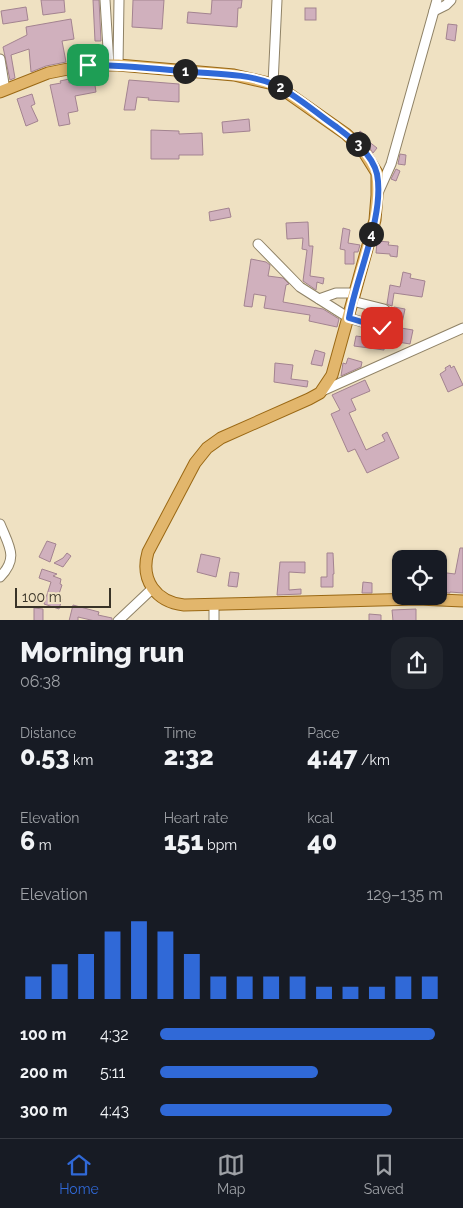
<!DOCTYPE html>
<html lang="en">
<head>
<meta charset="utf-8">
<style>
	body { margin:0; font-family:Raleway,sans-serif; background:#20242c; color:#f1f3f6; height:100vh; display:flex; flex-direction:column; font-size:19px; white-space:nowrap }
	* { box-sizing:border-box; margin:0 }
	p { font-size:16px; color:#9ea1a6 }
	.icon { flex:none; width:28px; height:28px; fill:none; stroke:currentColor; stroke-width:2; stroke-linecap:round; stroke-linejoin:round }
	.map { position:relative; height:620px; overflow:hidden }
	.side { display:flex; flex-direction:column; background:#171b24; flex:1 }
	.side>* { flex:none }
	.controls { position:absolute; left:392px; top:550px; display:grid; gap:10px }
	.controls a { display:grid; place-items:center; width:55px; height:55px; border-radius:10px; background:#171b24; box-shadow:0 1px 4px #0004; font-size:25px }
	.scale { position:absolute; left:15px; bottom:12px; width:96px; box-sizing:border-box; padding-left:5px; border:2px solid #393327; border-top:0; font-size:14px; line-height:18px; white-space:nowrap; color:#393327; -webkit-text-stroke:4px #efe1c2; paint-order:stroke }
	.pin { position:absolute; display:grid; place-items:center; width:42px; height:42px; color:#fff; margin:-21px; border-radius:10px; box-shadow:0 2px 8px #0006 }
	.km { position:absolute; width:25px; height:25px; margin:-12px; border-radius:50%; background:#222; color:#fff; font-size:14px; line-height:25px; text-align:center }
	.round { display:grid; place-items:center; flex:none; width:52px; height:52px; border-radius:15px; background:#20242c }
	.overview { display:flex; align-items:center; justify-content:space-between; height:85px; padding:0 20px }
	h1 { font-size:28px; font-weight:800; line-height:38px }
	.metrics { display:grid; grid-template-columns:repeat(3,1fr); gap:8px; height:85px; padding:5px 20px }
	.metrics div { display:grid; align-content:center }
	.metrics b { font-size:25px; font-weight:800 }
	.metrics small { font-size:14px; font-weight:400 }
	.metrics p { font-size:14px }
	.chart { height:140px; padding:10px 20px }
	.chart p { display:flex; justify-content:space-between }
	.chart svg { width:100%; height:90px; margin-top:5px; stroke:#3069d7; stroke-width:6 }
	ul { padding:0 20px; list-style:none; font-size:16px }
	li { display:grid; grid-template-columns:80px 60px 1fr; align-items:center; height:38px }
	li i { height:12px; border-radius:6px; background:#3069d7 }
	.tabs { display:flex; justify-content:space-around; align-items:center; height:70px; border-top:1px solid #363941; background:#171b24; font-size:14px; color:#9ea1a6 }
	.tabs a { display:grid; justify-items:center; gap:2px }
	.tabs .current { color:#3069d7 }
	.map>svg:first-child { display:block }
	.building { fill:#d0b0bd; stroke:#a38390 }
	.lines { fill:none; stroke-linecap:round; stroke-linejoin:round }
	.minor-casing { stroke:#8f8266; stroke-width:11 }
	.major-casing { stroke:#9a6814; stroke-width:13 }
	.minor { stroke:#fff; stroke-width:9 }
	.major { stroke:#e2b66c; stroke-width:11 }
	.route-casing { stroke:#fff; stroke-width:10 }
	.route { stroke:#3069d7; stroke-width:6 }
</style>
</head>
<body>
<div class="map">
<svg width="463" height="621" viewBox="0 0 463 621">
	<rect width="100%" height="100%" fill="#efe1c2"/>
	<g class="building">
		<path d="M41,0H64L65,12L43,15Z"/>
		<path d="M93,0H99L101,41H95Z"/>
		<path d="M133,0H164L162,29L132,27Z"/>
		<path d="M212,0H242L241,8H238L237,27L187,23L188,12L211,14Z"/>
		<path d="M26,7L28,20L3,24L1,11Z"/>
		<rect x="305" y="8" width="11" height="12"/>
		<path d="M71,19L74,39L62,41L66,62L46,66L31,72L29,49L11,55L15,78L10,80L3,47L27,35L26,27Z"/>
		<path d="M448,24L457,25L455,41L446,39Z"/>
		<path d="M85,45H93L94,58H86Z"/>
		<path d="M69,79V83L94,79L96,92L75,96L78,111L68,113L70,124L59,126L50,85L61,83L60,81Z"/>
		<path d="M129,80L179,84V102L148,100L149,98L137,97L135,110H124Z"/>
		<path d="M32,94L35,104L31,106L38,121L26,126L17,99Z"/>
		<path d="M249,119L250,131L223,133L222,122Z"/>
		<path d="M151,130L179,131V134L202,133L203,155H179V159H151Z"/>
		<path d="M360,131L365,135L363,137L377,148L373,153L367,144L358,135Z"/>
		<path d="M400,154L406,155L405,165L398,164Z"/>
		<path d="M396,169L400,171L396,181L391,179Z"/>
		<path d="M229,208L231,217L210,221L209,212Z"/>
		<path d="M308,222L309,246H313L310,276L324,278L323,284L317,282L316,290L303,281L307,250L302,249L303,238L287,239L286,223Z"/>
		<path d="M343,228L350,230L348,243L360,245L358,252H354V264H345V250L340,249Z"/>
		<path d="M377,241L389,242L388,245L398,246L397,257L390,256V254L376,253Z"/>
		<path d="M251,259L266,262L270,265L268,276L283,278L289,284L286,285L283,302L323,309L339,319L337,327L309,321L310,315L264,308L266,296L254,294L252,307L244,306Z"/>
		<path d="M403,272L411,274L410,278L425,281L422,297L394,293L392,306L389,305L387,304L390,285L400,287Z"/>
		<path d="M394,307L405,309L401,328L413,330L410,344L398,342L397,345L386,342L389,332L393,327Z"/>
		<path d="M366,314L381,317V321L366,317Z"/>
		<path d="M356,336L385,340L384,350L354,346Z"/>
		<path d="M315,350L325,353L322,366L311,364Z"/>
		<path d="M348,358L362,362L361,367L341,376L343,363L346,364Z"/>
		<path d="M275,363L293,365L291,379L308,381L307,387L274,382Z"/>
		<path d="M450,365L451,368L454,366L463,385L448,392L440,374L446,370L445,368Z"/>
		<path d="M365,380L370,391L351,399L356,410L349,413L366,450L385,441L382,435L387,432L399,458L367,473L355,449L348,452L331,414L340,410L332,395Z"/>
		<path d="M47,541L56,544L50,562L39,557Z"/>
		<path d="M460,548H463V593L450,592V593L439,592V572L455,574Z"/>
		<path d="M67,553L71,556L63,567L54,563L63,558Z"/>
		<path d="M327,553H333L334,574H333V587H321V577H327Z"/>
		<path d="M201,554L220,558L216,577L197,572Z"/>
		<path d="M280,562H305V573L289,572V590L301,589V594L277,595Z"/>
		<path d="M42,569L57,574L53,576L61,579L60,584L62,585L58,597L62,599L59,609L44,604L51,582L39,578Z"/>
		<path d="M230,572L239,573L237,587L228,586Z"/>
		<rect x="393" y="578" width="8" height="14"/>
		<path d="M363,582L372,583V593H362Z"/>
		<path d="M73,605L99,612L98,615L112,618V621H95L78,617V621H69Z"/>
		<path d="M34,608L43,609V621H34Z"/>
		<path d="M416,609V621H393L392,610Z"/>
		<path d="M369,614L381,615V621H369Z"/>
	</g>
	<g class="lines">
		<g class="minor-casing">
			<g id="minor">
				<path d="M105,0L109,65"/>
				<path d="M434,11L446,5L451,0"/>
				<path d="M0,59L5,90"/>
				<path d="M118,65L119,0"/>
				<path d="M273,84L277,0"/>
				<path d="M378,193L391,164L437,0"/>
				<path d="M258,244L300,287L349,318L382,328L387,326L388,313L384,309L352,301"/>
				<path d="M319,299L336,293H354"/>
				<path d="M320,392L463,328"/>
				<path d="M0,577C19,558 9,546 0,524"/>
				<path d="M118,621L153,588"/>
				<path d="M214,621V605"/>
			</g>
		</g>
		<g class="major-casing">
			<path id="major" d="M0,92L48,73L88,65H118L234,75L273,84L282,89L346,134L362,149L377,173V195L375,220L332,375L320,393L309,399L221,438L207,448L195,463L148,552C140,580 156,602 184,605L418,599L463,601"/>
		</g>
		<use href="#minor" class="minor"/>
		<use href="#major" class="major"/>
	</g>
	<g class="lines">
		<g class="route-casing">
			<path id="route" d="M88,65C124,65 159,69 194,72C220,74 248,74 273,84C294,93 316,113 335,126C351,138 372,153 377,174C385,215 356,277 349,318L382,328"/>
		</g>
		<use href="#route" class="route"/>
	</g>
</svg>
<div class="controls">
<a><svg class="icon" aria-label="locate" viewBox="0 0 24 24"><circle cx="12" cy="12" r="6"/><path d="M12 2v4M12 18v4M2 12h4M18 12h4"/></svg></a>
</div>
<div class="scale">100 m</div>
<div class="pin" style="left:88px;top:65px;background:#1e9e55"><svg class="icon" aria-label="arrive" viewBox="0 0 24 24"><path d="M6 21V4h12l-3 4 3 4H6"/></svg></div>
<div class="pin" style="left:382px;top:328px;background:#d93025"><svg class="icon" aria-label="check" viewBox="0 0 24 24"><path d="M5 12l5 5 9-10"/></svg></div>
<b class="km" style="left:185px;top:71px">1</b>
<b class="km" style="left:280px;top:87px">2</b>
<b class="km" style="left:358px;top:144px">3</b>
<b class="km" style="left:371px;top:234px">4</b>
</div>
<section class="side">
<div class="overview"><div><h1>Morning run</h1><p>06:38</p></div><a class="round"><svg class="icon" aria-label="share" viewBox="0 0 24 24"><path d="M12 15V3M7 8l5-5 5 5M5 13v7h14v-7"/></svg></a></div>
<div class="metrics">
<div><p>Distance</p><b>0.53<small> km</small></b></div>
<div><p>Time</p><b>2:32</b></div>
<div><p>Pace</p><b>4:47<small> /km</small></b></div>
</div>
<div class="metrics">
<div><p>Elevation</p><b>6<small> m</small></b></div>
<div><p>Heart rate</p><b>151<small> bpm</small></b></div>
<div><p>kcal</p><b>40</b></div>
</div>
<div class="chart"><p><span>Elevation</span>129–135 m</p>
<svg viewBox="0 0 160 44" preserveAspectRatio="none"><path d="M5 44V33M15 44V27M25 44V22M35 44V11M45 44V6M55 44V11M65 44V22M75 44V33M85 44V33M95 44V33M105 44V33M115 44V38M125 44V38M135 44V38M145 44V33M155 44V33"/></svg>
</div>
<ul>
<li><b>100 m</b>4:32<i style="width:97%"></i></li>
<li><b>200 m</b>5:11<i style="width:56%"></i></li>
<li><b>300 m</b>4:43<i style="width:82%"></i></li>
</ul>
</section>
<nav class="tabs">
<a class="current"><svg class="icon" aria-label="home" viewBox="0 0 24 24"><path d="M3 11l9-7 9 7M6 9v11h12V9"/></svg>Home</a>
<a><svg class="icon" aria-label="map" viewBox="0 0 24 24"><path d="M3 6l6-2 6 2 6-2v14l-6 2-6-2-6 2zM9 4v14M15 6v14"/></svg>Map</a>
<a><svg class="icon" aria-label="saved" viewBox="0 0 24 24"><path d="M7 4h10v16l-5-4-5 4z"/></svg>Saved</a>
</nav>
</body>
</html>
